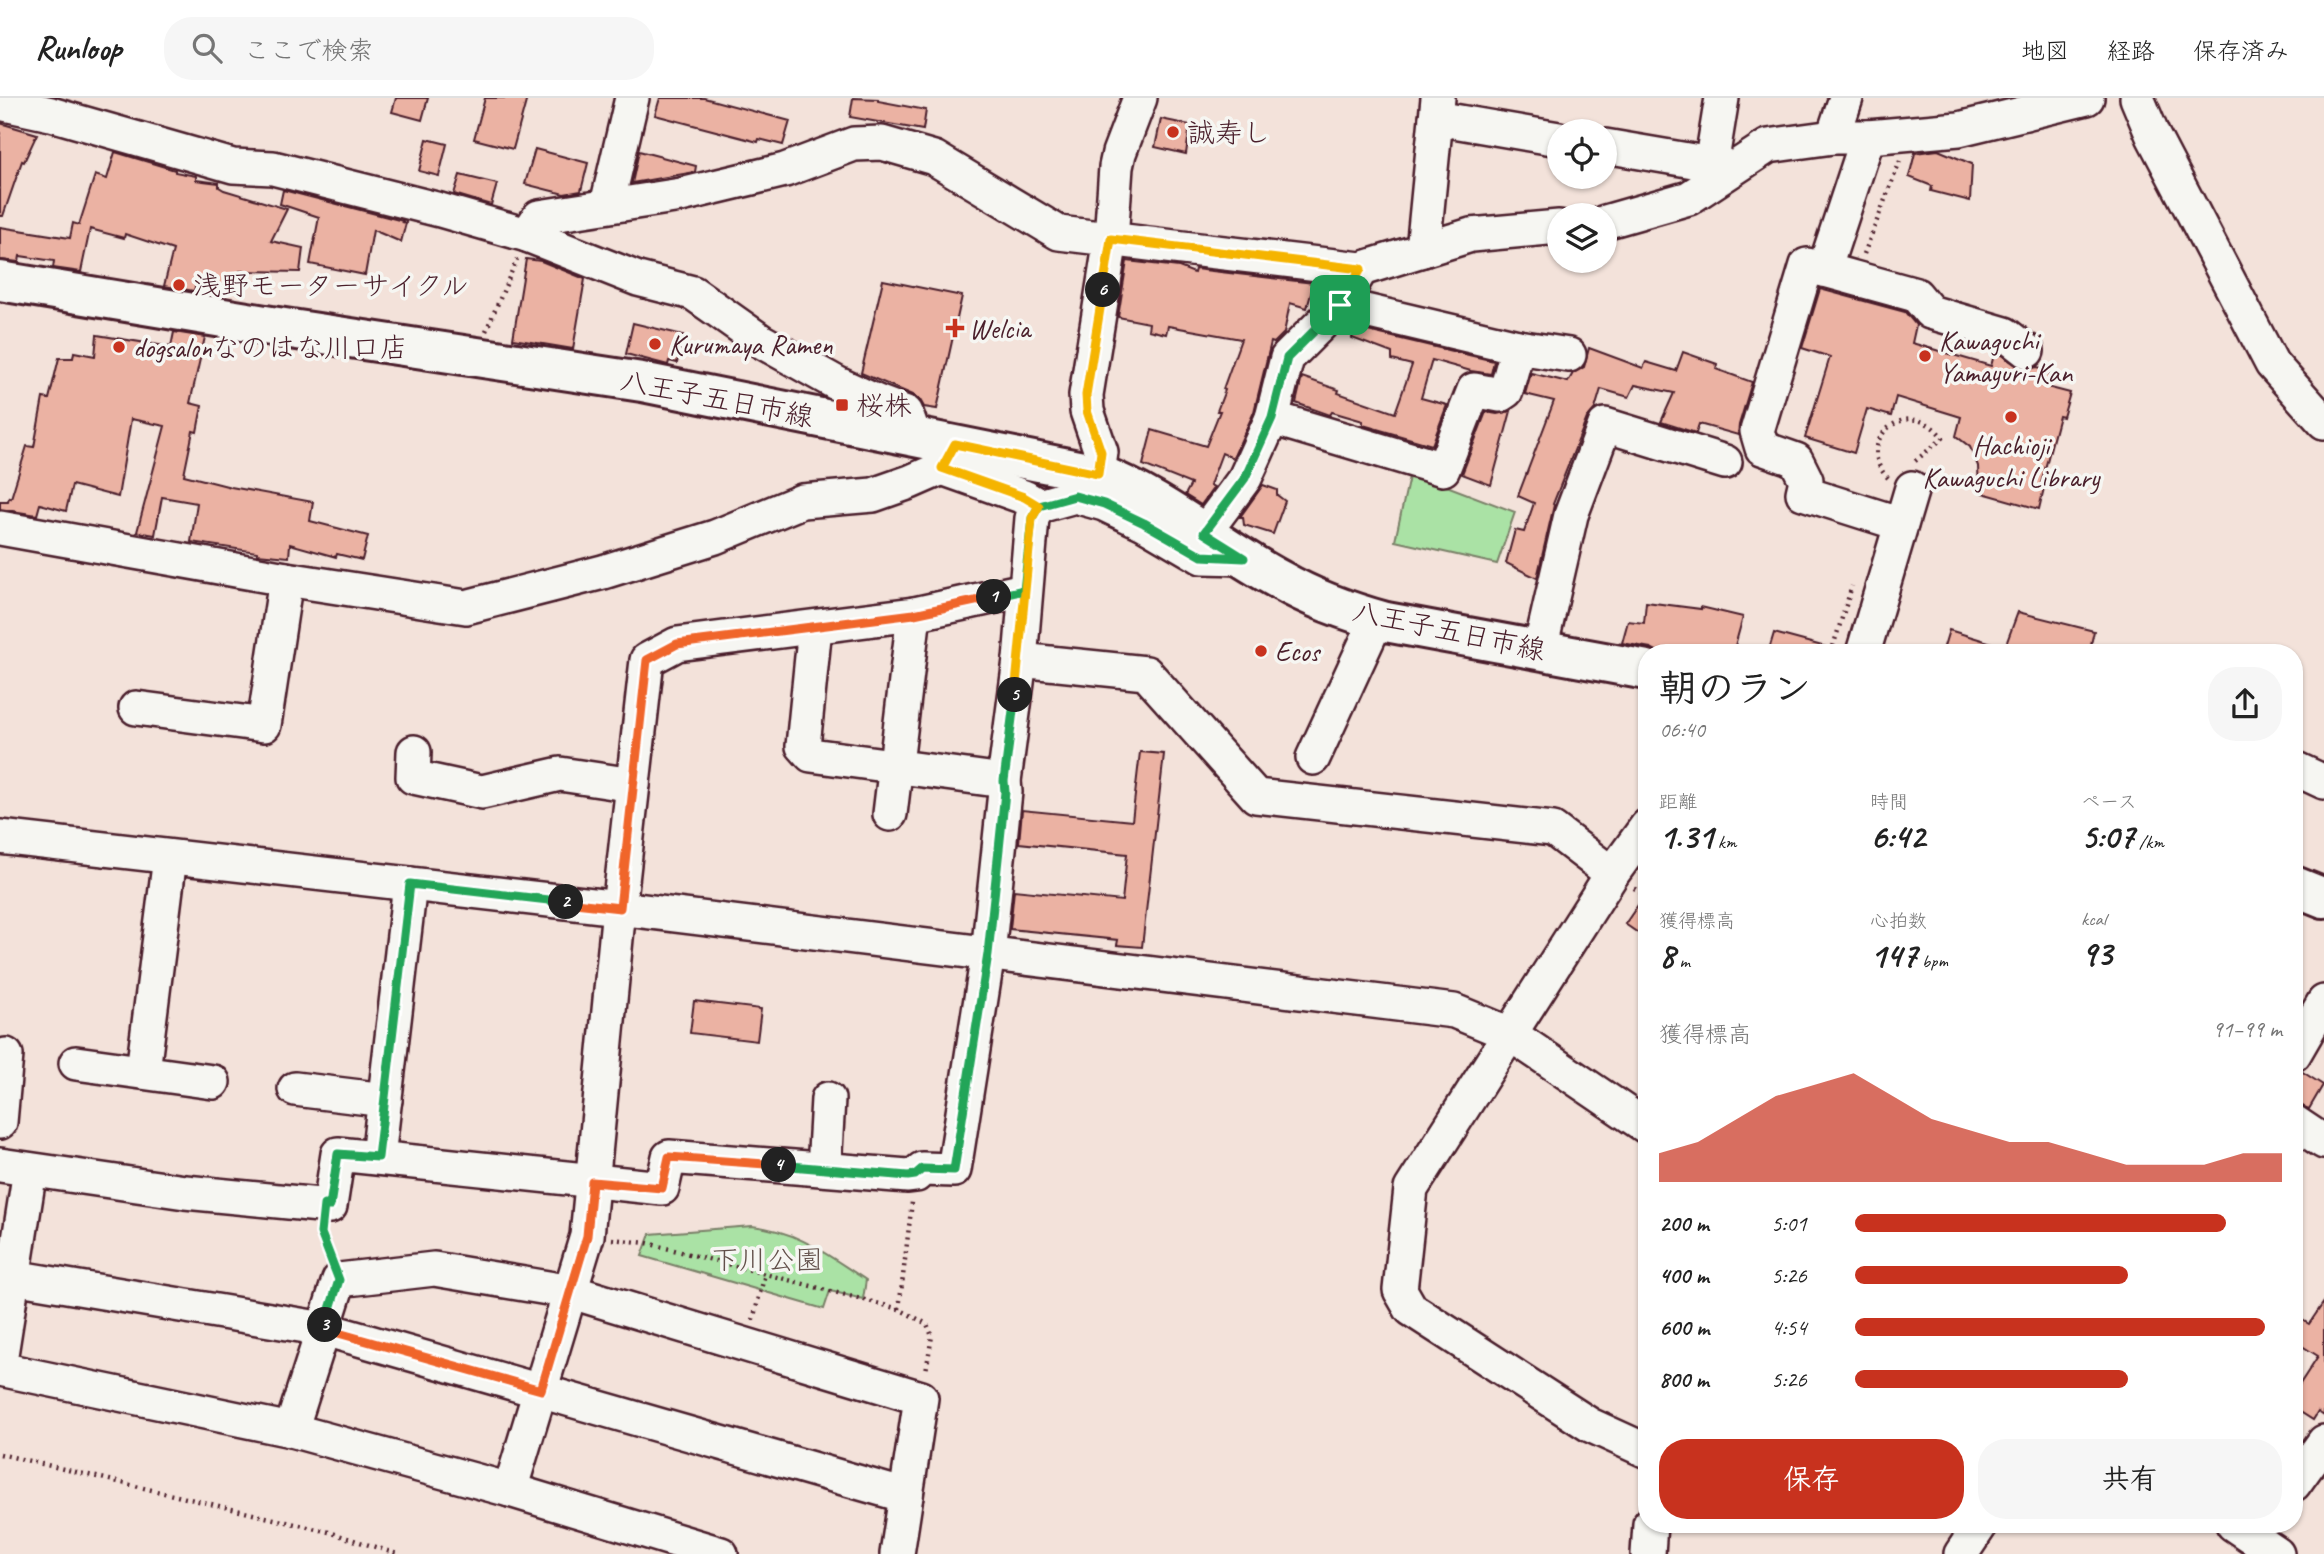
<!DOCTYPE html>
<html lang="ja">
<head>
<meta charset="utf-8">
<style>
	body { margin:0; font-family:Caveat,"Klee One",sans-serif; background:#f6f6f6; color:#222; height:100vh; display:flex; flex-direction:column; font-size:26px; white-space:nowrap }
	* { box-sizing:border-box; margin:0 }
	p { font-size:23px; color:#767676 }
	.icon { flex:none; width:38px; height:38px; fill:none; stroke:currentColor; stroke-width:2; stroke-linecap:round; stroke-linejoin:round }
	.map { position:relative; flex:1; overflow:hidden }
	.sheet { position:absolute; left:1638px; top:546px; width:665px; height:889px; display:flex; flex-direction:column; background:#fff; border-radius:28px; box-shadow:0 2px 5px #0004 }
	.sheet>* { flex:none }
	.tools { position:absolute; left:1547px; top:21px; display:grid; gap:14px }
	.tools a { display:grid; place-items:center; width:70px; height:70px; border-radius:50%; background:#fff; box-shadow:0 2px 5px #0004; font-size:35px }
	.pin { position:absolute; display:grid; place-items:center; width:60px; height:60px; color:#fff; margin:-30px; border-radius:14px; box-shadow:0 4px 10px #0006 }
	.km { position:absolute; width:35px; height:35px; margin:-18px; border-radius:50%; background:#222; color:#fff; font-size:19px; line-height:35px; text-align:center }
	.round { display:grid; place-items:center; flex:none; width:74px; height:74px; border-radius:28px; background:#f6f6f6 }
	.overview { display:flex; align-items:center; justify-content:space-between; height:119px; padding:0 21px }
	h1 { font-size:38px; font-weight:600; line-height:52px }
	.metrics { display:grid; grid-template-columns:repeat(3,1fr); gap:10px; height:119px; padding:7px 21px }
	.metrics div { display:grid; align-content:center }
	.metrics b { font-size:35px; font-weight:600 }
	.metrics small { font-size:19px; font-weight:400 }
	.metrics p { font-size:19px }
	.chart { height:196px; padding:14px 21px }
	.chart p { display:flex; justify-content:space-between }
	.chart svg { width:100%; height:126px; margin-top:7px; fill:#c8321e; opacity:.7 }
	.cta { display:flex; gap:14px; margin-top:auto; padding:14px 21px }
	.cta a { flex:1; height:80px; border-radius:28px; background:#c8321e; color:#fff; font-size:28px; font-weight:600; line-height:80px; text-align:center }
	.cta a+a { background:#f6f6f6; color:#222 }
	ul { padding:0 21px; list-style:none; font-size:23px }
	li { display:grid; grid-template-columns:112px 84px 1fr; align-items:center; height:52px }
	li i { height:18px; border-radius:9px; background:#c8321e }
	header { display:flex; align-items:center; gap:42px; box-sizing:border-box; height:98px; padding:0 35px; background:#fff; border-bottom:2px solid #e0e0e0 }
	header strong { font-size:33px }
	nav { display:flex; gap:38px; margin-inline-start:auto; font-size:24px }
	.search { width:490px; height:63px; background:#f6f6f6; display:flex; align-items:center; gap:18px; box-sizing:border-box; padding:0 24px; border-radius:28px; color:#767676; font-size:26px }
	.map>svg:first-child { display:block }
	.green { fill:#aae2a5; stroke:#7a8068; stroke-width:2 }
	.building { fill:#ebb2a3; stroke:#4a1f2b; stroke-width:2 }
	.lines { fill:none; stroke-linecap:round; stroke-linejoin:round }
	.minor-casing { stroke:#4a1f2b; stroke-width:38 }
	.major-casing { stroke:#4a1f2b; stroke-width:44 }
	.path { stroke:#4a1f2b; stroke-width:4.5; stroke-dasharray:2 5; stroke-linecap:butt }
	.minor { stroke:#f6f6f2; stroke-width:33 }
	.major { stroke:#f6f6f2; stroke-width:38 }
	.split-1-casing { stroke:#fff; stroke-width:14 }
	.split-2-casing { stroke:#fff; stroke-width:14 }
	.split-3-casing { stroke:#fff; stroke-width:14 }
	.split-4-casing { stroke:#fff; stroke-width:14 }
	.split-5-casing { stroke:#fff; stroke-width:14 }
	.split-6-casing { stroke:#fff; stroke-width:14 }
	.split-7-casing { stroke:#fff; stroke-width:14 }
	.split-1 { stroke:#22a559; stroke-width:9 }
	.split-2 { stroke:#f0652b; stroke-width:9 }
	.split-3 { stroke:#22a559; stroke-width:9 }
	.split-4 { stroke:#f0652b; stroke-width:9 }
	.split-5 { stroke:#22a559; stroke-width:9 }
	.split-6 { stroke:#f5b400; stroke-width:9 }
	.split-7 { stroke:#f5b400; stroke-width:9 }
	.poi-dot { fill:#c8321e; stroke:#f6f6f2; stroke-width:2.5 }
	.labels { text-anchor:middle; stroke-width:7; stroke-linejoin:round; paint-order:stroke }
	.poi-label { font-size:28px; fill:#4a1f2b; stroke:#f6f6f2; text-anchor:start }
	.street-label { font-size:28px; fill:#4a1f2b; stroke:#f6f6f2 }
	.park-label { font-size:28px; fill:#62504a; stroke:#f6f6f2 }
</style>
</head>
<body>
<header>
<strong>Runloop</strong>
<div class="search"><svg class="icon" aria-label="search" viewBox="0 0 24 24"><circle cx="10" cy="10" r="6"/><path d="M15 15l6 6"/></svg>ここで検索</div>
<nav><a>地図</a><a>経路</a><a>保存済み</a></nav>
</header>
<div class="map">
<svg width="2324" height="1456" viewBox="0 0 2324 1456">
	<rect width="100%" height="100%" fill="#f3e2da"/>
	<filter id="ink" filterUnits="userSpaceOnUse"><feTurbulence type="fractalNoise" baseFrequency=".0143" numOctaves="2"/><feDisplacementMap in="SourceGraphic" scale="14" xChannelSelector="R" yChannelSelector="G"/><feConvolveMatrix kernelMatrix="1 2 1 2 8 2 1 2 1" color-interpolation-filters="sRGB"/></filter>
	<g filter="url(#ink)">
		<g class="green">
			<path d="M1410,374L1515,414L1497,466L1395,443Z"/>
			<path d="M752,1128C799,1133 827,1157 866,1182L863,1201L830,1193L824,1211L642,1158L650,1136Z"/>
		</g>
		<g class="building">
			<path d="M396,0H428L422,22L392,14Z"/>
			<path d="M485,0H527L513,51L474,41Z"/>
			<path d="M660,0H704L790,23L783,47L759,41L758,44L655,17Z"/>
			<path d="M853,0L878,1V3L926,12L923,32L850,19Z"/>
			<path d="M1161,21L1190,27L1186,56L1155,49Z"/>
			<path d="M0,25L37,36L24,64L22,63L3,118H0Z"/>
			<path d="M427,41L447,46L439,78L419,73Z"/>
			<path d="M535,51L588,65L581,93L564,96L525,86Z"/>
			<path d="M1938,52L1972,66L1970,103L1931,93L1932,88L1909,79L1915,55Z"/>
			<path d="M639,53L696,68L695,74L632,85Z"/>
			<path d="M115,54L175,72V74L196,78V82L219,85V89L224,92L287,111L271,143L303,150L300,174L240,173L237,184L229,183L228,191L221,189L220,197L195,189L194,193L164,188L173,152L125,136L124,140L90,131L81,174L53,170L54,163L20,158L19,164L0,162V129L70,140L73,125L79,127L95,77L107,81Z"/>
			<path d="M460,77L497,86L491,107L454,96Z"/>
			<path d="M283,92L403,123L402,124L406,125L401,144L373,132L365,177L310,166L319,119L280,106Z"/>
			<path d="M526,161L541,163L585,181L573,251L513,241Z"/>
			<path d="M1127,163L1179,169L1194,175L1195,171L1314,185L1307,210L1290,205L1284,235L1274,245L1271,244L1254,314L1233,360L1222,355L1210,387L1214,389L1201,407L1185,397L1191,386L1143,367L1152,332L1206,348L1220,313H1217L1225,292L1223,291L1241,241L1168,228L1166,236L1148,232L1149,225L1118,219Z"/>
			<path d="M883,182L962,198L937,311L924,309L920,302L913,297L861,275Z"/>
			<path d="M1820,191L1905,214L1916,227L1912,245L1991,268L1995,253L2024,272L2037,269L2051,272L2047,289L2070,295L2063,319L2059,318L2041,386H2045L2039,411L1979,394L1978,368L1970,349L1956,338L1961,319L1896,299L1891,318L1867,311L1854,355L1805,340L1830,259L1802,250Z"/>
			<path d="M633,225L683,237L677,265L669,263L668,267L626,256Z"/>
			<path d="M1355,230L1494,263L1491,276L1471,273L1432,262L1421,300L1447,307L1432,347L1363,327V323L1332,314L1330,317L1296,305L1302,279L1339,292L1338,295L1395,315L1412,267L1392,262V255L1352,240Z"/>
			<path d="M174,234L205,239L190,305L202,308L197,334L193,333L184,377L231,389L313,404L310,423L368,438L362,462L337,456L336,459L290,446L289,459L257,456V454L191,444L197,405L162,399L155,437L137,434L165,328L131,321L118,399L72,387L66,413L40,406L37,417L0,411V403H8L9,399L11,400L27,348L34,349L43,300L49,301L59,260H73L74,254L95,258L97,237L171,249Z"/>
			<path d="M1589,250L1643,270L1646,264L1676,273L1683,254L1717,266L1716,271L1752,284L1739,327L1738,337L1699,326L1696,335L1661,324L1674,295L1635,287L1629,299L1601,291L1595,311L1587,320L1553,406L1554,407L1537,480L1506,465L1515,432L1524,434L1534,405L1518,398L1554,303L1525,296L1531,275L1568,284L1573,275L1584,269Z"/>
			<path d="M1511,313L1491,387L1462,376L1486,314L1497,316Z"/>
			<path d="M1263,387L1277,392V397L1285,403L1273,436L1244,427L1243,419H1240Z"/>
			<path d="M1646,504L1701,511V509L1743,519L1733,555H1660L1651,550L1622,545L1628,523L1644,525Z"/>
			<path d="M2018,514L2094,533L2089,555H1942L1949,532L2005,549Z"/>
			<path d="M1774,535L1826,549L1825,555H1768Z"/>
			<path d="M1140,654L1164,656L1142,849L1117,847L1118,842L1010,831L1014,792L1122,803L1127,756L1019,745L1022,712L1132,723Z"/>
			<path d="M1647,794V841L1625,826Z"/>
			<path d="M694,903L761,911L757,943L690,935Z"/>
			<path d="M2301,973L2323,987L2309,1011L2294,1005V984Z"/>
			<path d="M2324,1204V1318L2318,1314L2313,1322L2294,1310V1295L2318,1258L2294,1243V1217L2309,1226Z"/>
		</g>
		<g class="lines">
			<g class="minor-casing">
				<g id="minor">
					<path d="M2137,0L2153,38L2272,266L2324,324"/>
					<path d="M0,5L51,16L233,68L273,70L440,112L527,137L638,181L693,195L761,243L838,286L877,304L906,315L914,337"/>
					<path d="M1436,20L1559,41"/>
					<path d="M1833,39L1846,0"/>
					<path d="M1605,48L1711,66"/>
					<path d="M1708,86L1722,0"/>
					<path d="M607,107L632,0"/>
					<path d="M1605,124L1689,100L1768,48L1833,39H1868L1959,31L2087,0"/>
					<path d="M527,137L539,119L681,97L785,72L854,46L882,45L934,60L1059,135L1199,152L1361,171L1471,137L1559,129"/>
					<path d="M1423,152L1438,0"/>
					<path d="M1361,171L1340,207L1287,260L1272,320L1443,371L1474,292L1500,297L1506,293L1518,249L1569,257"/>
					<path d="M1824,172L1868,39"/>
					<path d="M1340,207L1518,249"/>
					<path d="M942,370L1024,399L1039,408"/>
					<path d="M1098,376L1101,354L1087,313L1086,297L1111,141L1116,69L1119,55L1140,0"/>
					<path d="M1901,426L1803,395L1806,382L1796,362L1762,350L1757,333L1807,167L1916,197L1930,214L2005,236L2027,253"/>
					<path d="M0,430L286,481L466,509L603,474L715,439L802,403L873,397L910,384L942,370L955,346"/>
					<path d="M1204,435L1245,380L1272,320"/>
					<path d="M815,529L803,648L811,657L1004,683"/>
					<path d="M1540,552L1571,417L1605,327L1725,364"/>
					<path d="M1863,555L1912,390"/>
					<path d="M1020,562L1146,575L1256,698L1553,731L1612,776"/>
					<path d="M136,610L264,627L286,481"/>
					<path d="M414,654L413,679L482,694L560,676L633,687"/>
					<path d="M1313,660L1377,521"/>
					<path d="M2294,670L2324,684"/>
					<path d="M890,716L914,516"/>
					<path d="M1647,728L1612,776L1411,1091L1400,1192L1411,1211L1590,1327L1647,1353"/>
					<path d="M0,739L619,810L1454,913L1510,936L1647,1029"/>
					<path d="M2294,956L2324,904"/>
					<path d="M76,965L213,984"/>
					<path d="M143,973L170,759"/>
					<path d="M295,991L385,1002"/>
					<path d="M0,1024L6,957"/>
					<path d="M2294,1024L2324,1044"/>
					<path d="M378,1059L410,786"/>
					<path d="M0,1067L185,1094L330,1108L338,1056L662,1090L669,1059L908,1078L916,1077L922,1071L954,1072L988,856L1005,694L1004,683L1020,562L1032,420L1039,408L1075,398L1104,406L1144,425L1202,459L1244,460"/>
					<path d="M824,1071L828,1001"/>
					<path d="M13,1179L324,1231L906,1398"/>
					<path d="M0,1263L30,1072"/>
					<path d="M0,1271L291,1332L510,1392L721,1456"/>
					<path d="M291,1332L339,1182L434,1171L572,1194L921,1300L897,1456"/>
					<path d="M2294,1386L2324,1344"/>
					<path d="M510,1392L587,1138L619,810L647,562L677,546L914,516L1024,492"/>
					<path d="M2233,1426L2277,1456"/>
					<path d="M1648,1456L1650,1426"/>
					<path d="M1961,1456L1981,1426"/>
				</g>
			</g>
			<g class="major-casing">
				<g id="major">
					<path d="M0,183L271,228L642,284L1098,376C1165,402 1218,449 1280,482C1313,501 1349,514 1386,524L1647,572"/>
					<path d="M2294,788L2324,800"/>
				</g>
			</g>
			<g class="path">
				<path d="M1864,156L1900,63"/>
				<path d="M486,233L517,161"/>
				<path d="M1888,380C1855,347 1899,304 1932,329C1936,332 1940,336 1943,340L1914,364"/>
				<path d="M1831,555L1852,488"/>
				<path d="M1634,790L1647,799"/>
				<path d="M321,1132L331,1160"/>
				<path d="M612,1141L647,1145L899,1211L927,1226L932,1238L926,1273"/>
				<path d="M899,1211L912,1104"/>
				<path d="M753,1222L765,1176"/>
				<path d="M0,1356L329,1434L397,1456"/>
			</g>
			<use href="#minor" class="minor"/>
			<use href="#major" class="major"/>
		</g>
	</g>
	<g class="lines" filter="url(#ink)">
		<g class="split-1-casing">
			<path id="split-1" d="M994,499L1024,492L1032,420L1039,408L1075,398L1104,406L1144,425L1202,458L1244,460L1204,435L1245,380L1272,320L1287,260L1340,207"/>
		</g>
		<g class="split-2-casing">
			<path id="split-2" d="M566,804L620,810L647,562L677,546L914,516L994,499"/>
		</g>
		<g class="split-3-casing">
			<path id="split-3" d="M325,1227L339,1182L321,1135L324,1107L330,1108L338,1056L378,1059L410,786L566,804"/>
		</g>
		<g class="split-4-casing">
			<path id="split-4" d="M325,1227L324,1231L541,1292L587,1138L592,1084L662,1090L669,1059L779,1067"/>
		</g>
		<g class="split-5-casing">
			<path id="split-5" d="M779,1067L908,1078L915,1077L922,1071L954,1072L988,856L1005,694L1004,683L1015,597"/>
		</g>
		<g class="split-6-casing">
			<path id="split-6" d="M1015,597L1032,420L1039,408L1024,399L942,370L955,346L1098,376L1101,354L1087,313L1086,297L1103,192"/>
		</g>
		<g class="split-7-casing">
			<path id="split-7" d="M1103,192L1111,141L1361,171L1340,207"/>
		</g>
		<use href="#split-1" class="split-1"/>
		<use href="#split-2" class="split-2"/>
		<use href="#split-3" class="split-3"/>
		<use href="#split-4" class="split-4"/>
		<use href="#split-5" class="split-5"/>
		<use href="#split-6" class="split-6"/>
		<use href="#split-7" class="split-7"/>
	</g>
	<g class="poi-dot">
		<circle cx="1173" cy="34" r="7"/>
		<circle cx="179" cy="187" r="7"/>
		<path d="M951.5 219.5h7v7h7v7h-7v7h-7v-7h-7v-7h7z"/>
		<circle cx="655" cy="246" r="7"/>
		<circle cx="119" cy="249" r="7"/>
		<circle cx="1925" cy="258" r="7"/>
		<rect x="835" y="300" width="14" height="14" rx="3.5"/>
		<circle cx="2011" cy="319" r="7"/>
		<circle cx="1261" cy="553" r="7"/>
	</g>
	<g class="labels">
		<g class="poi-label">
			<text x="1187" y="44">誠寿し</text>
			<text x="193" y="197">浅野モーターサイクル</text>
			<text x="969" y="240">Welcia</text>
			<text x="1939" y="252">Kawaguchi<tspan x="1939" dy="32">Yamayuri-Kan</tspan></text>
			<text x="669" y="256">Kurumaya Ramen</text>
			<text x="133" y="259">dogsalonなのはな川口店</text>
			<text x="856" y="317">桜株</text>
			<text x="2011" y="357" text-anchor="middle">Hachioji<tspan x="2011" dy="32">Kawaguchi Library</tspan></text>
			<text x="1275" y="563">Ecos</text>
		</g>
		<g class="street-label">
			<text transform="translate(717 300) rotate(11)" y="10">八王子五日市線</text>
			<text transform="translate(1449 532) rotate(12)" y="10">八王子五日市線</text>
		</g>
		<g class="park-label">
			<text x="767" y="1171">下川公園</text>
		</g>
	</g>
</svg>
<div class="tools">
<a><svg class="icon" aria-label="locate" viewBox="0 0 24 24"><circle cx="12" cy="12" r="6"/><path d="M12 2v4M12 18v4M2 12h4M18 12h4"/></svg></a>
<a><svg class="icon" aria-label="layers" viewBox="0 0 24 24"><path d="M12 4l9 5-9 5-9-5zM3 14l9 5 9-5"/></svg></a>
</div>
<div class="pin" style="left:1340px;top:207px;background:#1e9e55"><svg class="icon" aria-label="arrive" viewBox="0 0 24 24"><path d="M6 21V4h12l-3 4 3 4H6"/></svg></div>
<b class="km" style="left:994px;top:499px">1</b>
<b class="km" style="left:566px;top:804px">2</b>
<b class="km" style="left:325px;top:1227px">3</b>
<b class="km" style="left:779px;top:1067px">4</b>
<b class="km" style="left:1015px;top:597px">5</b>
<b class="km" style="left:1103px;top:192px">6</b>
<section class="sheet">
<div class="overview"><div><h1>朝のラン</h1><p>06:40</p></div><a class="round"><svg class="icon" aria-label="share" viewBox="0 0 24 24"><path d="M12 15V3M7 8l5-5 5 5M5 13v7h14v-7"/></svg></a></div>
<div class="metrics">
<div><p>距離</p><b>1.31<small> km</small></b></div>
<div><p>時間</p><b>6:42</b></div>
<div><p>ペース</p><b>5:07<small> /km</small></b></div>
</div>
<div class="metrics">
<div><p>獲得標高</p><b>8<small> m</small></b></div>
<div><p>心拍数</p><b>147<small> bpm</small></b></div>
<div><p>kcal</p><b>93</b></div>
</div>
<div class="chart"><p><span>獲得標高</span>91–99 m</p>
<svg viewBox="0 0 160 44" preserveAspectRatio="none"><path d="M0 44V34L10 30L20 22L30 14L40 10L50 6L60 14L70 22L80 26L90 30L100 30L110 34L120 38L130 38L140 38L150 34L160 34V44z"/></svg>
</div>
<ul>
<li><b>200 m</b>5:01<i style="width:87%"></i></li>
<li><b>400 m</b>5:26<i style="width:64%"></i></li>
<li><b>600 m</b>4:54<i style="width:96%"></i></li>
<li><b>800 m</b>5:26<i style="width:64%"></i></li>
</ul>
<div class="cta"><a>保存</a><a>共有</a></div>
</section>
</div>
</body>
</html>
